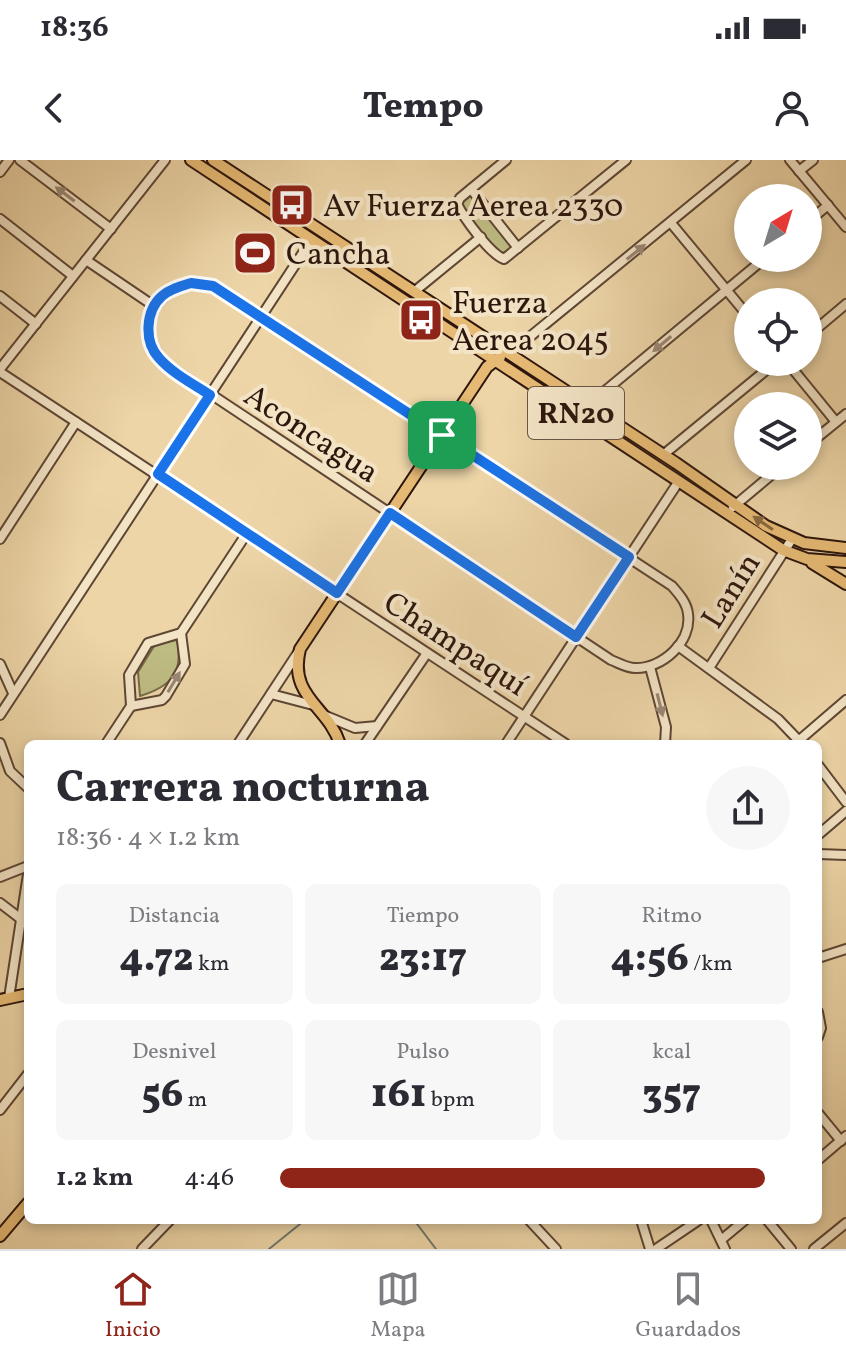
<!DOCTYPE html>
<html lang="es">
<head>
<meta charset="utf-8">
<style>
	body { margin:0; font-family:Vollkorn,serif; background:#f7f7f7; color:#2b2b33; height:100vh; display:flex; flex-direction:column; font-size:30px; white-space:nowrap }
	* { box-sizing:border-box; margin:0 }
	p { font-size:26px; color:#7c7c81 }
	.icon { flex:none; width:44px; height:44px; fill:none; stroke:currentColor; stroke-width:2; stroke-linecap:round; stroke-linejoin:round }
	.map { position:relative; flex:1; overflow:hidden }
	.side { position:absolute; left:24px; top:580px; width:798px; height:484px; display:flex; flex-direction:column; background:#fff; border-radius:12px; box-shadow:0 4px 12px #0003 }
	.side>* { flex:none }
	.needle { width:52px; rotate:38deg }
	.fabs { position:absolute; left:734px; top:24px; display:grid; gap:16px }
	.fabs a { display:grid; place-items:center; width:88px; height:88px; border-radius:50%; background:#fff; box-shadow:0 4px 12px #0003; font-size:40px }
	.pin { position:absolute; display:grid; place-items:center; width:68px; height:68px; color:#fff; margin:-34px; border-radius:16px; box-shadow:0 4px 12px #0006 }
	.round { display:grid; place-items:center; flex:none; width:84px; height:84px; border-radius:42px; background:#f7f7f7 }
	.head { display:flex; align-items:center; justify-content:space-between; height:136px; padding:0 32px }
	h1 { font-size:44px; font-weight:800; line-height:60px }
	.metrics { display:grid; grid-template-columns:repeat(3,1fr); gap:12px; height:136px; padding:8px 32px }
	.metrics div { display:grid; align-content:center; border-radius:12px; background:#f7f7f7; text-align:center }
	.metrics b { font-size:40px; font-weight:800 }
	.metrics small { font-size:22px; font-weight:400 }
	.metrics p { font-size:22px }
	ul { padding:0 32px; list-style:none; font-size:26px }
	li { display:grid; grid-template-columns:128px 96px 1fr; align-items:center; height:60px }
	li i { height:20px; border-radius:10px; background:#8f2418 }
	.status { display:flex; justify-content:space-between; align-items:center; height:56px; padding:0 40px; background:#fff; direction:ltr }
	.status svg { height:22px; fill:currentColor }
	header { display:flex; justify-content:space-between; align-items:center; height:104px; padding:0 32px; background:#fff; font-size:36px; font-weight:800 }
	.tabs { display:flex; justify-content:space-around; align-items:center; height:112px; border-top:2px solid #e1e1e2; background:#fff; font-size:22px; color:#7c7c81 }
	.tabs a { display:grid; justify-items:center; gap:4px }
	.tabs .active { color:#8f2418 }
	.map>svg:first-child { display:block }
	.green { fill:#bebc83; stroke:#766948; stroke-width:2 }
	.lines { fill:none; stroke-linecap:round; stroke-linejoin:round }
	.stream { stroke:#6f776e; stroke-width:2 }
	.minor-casing { stroke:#5e4634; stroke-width:12 }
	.major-casing { stroke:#2e160d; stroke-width:14 }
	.minor { stroke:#f3e4c6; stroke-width:8 }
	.major { stroke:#e6ba74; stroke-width:10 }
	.oneway { fill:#9a8773 }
	.oneway2 { fill:#8a6840 }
	.route-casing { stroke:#fff; stroke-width:16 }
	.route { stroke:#1a73e8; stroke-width:10 }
	.labels { text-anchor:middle; stroke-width:8; stroke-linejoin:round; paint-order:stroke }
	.shield { fill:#f3e4c6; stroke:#695444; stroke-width:2 }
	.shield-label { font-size:30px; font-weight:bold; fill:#2e160d }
	.poi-label { font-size:32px; fill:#2e160d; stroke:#f3e4c6; text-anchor:start }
	.street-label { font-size:32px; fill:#2e160d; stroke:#f3e4c6 }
</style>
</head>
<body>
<div class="status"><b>18:36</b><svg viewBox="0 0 49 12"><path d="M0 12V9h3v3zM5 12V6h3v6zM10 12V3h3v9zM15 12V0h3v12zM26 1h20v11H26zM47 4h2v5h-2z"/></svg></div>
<header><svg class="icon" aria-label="back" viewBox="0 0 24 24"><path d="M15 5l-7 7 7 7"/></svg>Tempo<svg class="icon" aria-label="person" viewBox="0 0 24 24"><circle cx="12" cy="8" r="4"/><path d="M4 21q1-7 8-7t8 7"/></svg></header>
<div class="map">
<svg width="846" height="1089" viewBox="0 0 846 1089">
	<rect width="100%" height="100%" fill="#edd5a7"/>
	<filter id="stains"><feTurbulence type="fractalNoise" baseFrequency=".0025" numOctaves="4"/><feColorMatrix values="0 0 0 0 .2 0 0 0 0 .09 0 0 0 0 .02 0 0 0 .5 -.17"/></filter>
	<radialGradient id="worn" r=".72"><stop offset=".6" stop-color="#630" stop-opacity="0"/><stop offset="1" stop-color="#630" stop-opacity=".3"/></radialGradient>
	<g class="green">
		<path d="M471,32L514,86L507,93L497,92L461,48V42Z"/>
		<path d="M177,480C184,513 170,527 140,536L138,512L156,483Z"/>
	</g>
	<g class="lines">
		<g class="stream">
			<path d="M414,1060L436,1089"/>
			<path d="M269,1089L305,1060"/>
		</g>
		<g class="minor-casing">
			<g id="minor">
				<path d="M20,0L111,69"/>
				<path d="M506,0L460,38L457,44C464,58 490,94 504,99L626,0"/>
				<path d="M790,0L846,67"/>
				<path d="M799,11L813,0"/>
				<path d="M0,12L9,0"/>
				<path d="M471,29L518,88"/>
				<path d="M0,59L73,116"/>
				<path d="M808,62L828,45"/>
				<path d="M671,63L748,156"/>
				<path d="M86,100L154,146"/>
				<path d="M191,123L213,126L672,426C679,434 687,443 688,454C692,482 662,509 635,508C627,508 619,503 611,500L164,203L149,180C147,149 161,132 191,123Z"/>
				<path d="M415,131L481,77"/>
				<path d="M0,136L36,164"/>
				<path d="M808,176L846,144"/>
				<path d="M510,193L746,0"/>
				<path d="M787,202L836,262"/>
				<path d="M0,209L165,0"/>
				<path d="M0,212L566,584"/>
				<path d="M588,245L765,98"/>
				<path d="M808,285L846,254"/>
				<path d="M663,295L776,202"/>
				<path d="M733,347L782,306"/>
				<path d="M0,379L76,262"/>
				<path d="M678,486L778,559L802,584"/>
				<path d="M0,504L13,533"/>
				<path d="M650,507L666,567L665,584"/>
				<path d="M709,508L792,379"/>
				<path d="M271,534L313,545"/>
				<path d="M131,546L162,540L166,536L185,504L181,473"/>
				<path d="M0,555L312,79"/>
				<path d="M326,556L355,568L377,566"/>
				<path d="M0,583L10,611L28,628"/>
				<path d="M796,583L846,540"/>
				<path d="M106,584L131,546L129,515L148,483L181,473L247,373"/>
				<path d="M238,584L299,491"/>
				<path d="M365,584L427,493"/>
				<path d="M506,584L679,321"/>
				<path d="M818,605L846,642"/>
				<path d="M818,675L846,651"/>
				<path d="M818,694L846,695"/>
				<path d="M0,717L28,706"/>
				<path d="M0,743L21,759"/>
				<path d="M818,798L846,789"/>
				<path d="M9,838L28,714"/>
				<path d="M818,852L821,868L818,877"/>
				<path d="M0,950L28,914"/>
				<path d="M818,953L841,981"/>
				<path d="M818,1000L846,976"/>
				<path d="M529,1060L556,1089"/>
				<path d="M641,1060L650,1089"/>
				<path d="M711,1060L725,1089"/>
				<path d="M767,1060L791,1089"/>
				<path d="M721,1080L745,1060"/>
				<path d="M142,1089L170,1060"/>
				<path d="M656,1089L699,1060"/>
				<path d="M814,1089L846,1063"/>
			</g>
		</g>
		<g class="major-casing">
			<g id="major">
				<path d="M191,0L783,390L807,399L846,402"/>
				<path d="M213,0L676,303L766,366L804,383L846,388"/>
				<path d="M812,403L846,424"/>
				<path d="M340,584C328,546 288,537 300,489L487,207L500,197"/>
				<path d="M0,840L28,834"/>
				<path d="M0,1076L28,1043"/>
			</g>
		</g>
		<use href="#minor" class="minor"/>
		<use href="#major" class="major"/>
	</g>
	<defs><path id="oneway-solid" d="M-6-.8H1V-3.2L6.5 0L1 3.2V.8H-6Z" transform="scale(2)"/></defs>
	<g class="oneway">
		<use href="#oneway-solid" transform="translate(65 34) rotate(-143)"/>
		<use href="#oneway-solid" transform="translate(636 92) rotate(-39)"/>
		<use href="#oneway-solid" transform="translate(662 184) rotate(140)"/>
		<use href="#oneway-solid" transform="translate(174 522) rotate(-59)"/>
		<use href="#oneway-solid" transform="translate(660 545) rotate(76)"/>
	</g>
	<use class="oneway2" href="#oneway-solid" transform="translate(763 363) rotate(-146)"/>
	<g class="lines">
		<g class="route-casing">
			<path id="route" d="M191,123L213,126L629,397L576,477L390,353L337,433L158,314L210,235C193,224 172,213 159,198C144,182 145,151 162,136C170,129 181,126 191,123Z"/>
		</g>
		<use href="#route" class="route"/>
	</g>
	<defs>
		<g id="bus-square" transform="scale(2.3)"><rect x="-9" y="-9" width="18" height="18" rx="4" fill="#8f2418" stroke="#f3e4c6"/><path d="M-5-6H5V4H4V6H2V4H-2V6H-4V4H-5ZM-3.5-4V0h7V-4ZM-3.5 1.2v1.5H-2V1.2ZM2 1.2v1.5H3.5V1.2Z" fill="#fff"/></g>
		<g id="stadium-square" transform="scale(2.3)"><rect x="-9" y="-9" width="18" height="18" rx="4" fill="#8f2418" stroke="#f3e4c6"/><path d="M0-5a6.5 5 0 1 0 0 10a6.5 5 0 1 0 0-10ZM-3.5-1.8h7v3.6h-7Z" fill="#fff"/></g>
	</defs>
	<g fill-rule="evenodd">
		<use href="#bus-square" x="292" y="45"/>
		<use href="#stadium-square" x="255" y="93"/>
		<use href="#bus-square" x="421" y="160"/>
	</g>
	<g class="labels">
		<rect class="shield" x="528" y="227" width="96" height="52" rx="6"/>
		<g class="shield-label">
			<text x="576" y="263">RN20</text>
		</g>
		<g class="poi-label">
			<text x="323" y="56">Av Fuerza Aerea 2330</text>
			<text x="286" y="104">Cancha</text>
			<text x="452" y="153">Fuerza<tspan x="452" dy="37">Aerea 2045</tspan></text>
		</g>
		<g class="street-label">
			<text transform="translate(312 273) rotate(33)" y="11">Aconcagua</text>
			<text transform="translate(730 430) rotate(-58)" y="11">Lanín</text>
			<text transform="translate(456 483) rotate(33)" y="11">Champaquí</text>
		</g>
	</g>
	<rect width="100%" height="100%" filter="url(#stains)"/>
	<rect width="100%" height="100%" fill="url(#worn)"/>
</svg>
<div class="fabs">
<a><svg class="needle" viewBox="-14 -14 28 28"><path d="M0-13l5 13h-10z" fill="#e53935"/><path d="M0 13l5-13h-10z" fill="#7c7c81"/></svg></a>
<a><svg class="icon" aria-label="locate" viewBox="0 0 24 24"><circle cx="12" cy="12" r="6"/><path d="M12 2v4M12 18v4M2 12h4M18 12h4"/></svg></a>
<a><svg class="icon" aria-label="layers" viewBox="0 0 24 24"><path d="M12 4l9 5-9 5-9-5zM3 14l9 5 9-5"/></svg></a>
</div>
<div class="pin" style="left:442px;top:275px;background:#1e9e55"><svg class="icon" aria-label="arrive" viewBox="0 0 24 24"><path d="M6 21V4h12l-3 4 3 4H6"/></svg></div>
<section class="side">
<div class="head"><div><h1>Carrera nocturna</h1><p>18:36 · 4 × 1.2 km</p></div><a class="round"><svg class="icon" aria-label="share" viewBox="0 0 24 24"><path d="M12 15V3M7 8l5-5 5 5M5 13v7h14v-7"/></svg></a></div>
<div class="metrics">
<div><p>Distancia</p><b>4.72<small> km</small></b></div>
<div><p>Tiempo</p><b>23:17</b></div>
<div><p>Ritmo</p><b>4:56<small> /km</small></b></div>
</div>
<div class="metrics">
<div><p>Desnivel</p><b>56<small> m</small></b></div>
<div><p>Pulso</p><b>161<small> bpm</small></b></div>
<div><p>kcal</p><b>357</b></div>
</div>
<ul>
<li><b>1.2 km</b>4:46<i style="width:95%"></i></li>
</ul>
</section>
</div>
<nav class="tabs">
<a class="active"><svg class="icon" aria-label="home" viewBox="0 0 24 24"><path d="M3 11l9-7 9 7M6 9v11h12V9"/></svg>Inicio</a>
<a><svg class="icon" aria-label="map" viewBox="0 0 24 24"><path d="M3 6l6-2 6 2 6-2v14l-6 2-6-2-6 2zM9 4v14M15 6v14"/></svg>Mapa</a>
<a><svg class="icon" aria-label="saved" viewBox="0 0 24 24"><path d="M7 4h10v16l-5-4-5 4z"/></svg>Guardados</a>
</nav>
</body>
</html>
